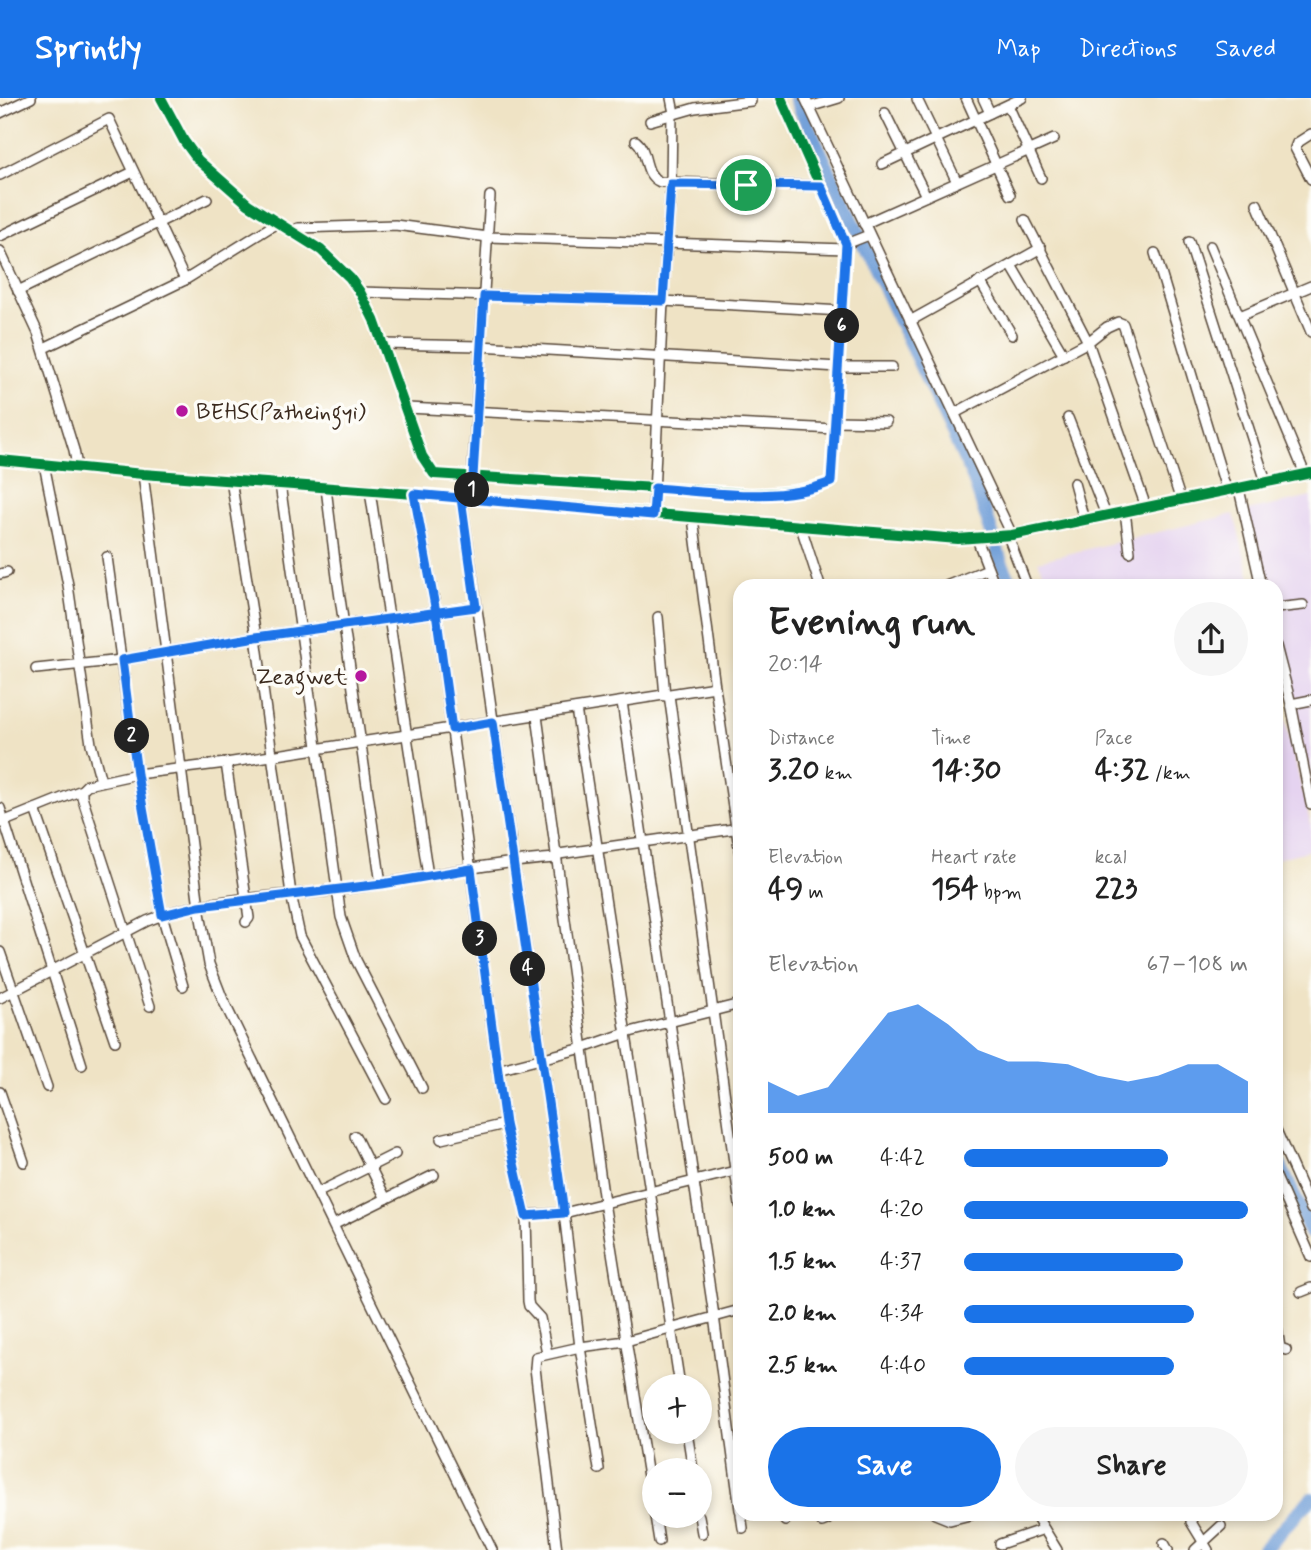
<!DOCTYPE html>
<html lang="en">
<head>
<meta charset="utf-8">
<style>
	body { margin:0; font-family:Mynerve,sans-serif; background:#f6f6f6; color:#222; height:100vh; display:flex; flex-direction:column; font-size:26px; white-space:nowrap }
	* { box-sizing:border-box; margin:0 }
	p { font-size:23px; color:#767676 }
	.icon { flex:none; width:38px; height:38px; fill:none; stroke:currentColor; stroke-width:2; stroke-linecap:round; stroke-linejoin:round }
	.map { position:relative; flex:1; overflow:hidden }
	.side { position:absolute; left:733px; top:481px; width:550px; height:942px; display:flex; flex-direction:column; background:#fff; border-radius:21px; box-shadow:0 4px 10px #0003 }
	.side>* { flex:none }
	.fabs { position:absolute; left:642px; top:1276px; display:grid; gap:14px }
	.fabs a { display:grid; place-items:center; width:70px; height:70px; border-radius:50%; background:#fff; box-shadow:0 4px 10px #0003; font-size:35px }
	.pin { position:absolute; display:grid; place-items:center; width:60px; height:60px; color:#fff; margin:-30px; border:4px solid #fff; border-radius:50%; box-shadow:0 2px 7px #0007 }
	.km { position:absolute; width:35px; height:35px; margin:-18px; border-radius:50%; background:#222; color:#fff; font-size:19px; line-height:35px; text-align:center }
	.round { display:grid; place-items:center; flex:none; width:74px; height:74px; border-radius:37px; background:#f6f6f6 }
	.headline { display:flex; align-items:center; justify-content:space-between; height:119px; padding:0 35px }
	h1 { font-size:38px; font-weight:700; line-height:52px }
	.figures { display:grid; grid-template-columns:repeat(3,1fr); gap:10px; height:119px; padding:7px 35px }
	.figures div { display:grid; align-content:center }
	.figures b { font-size:30px; font-weight:700 }
	.figures small { font-size:19px; font-weight:400 }
	.figures p { font-size:19px }
	.chart { height:196px; padding:14px 35px }
	.chart p { display:flex; justify-content:space-between }
	.chart svg { width:100%; height:126px; margin-top:7px; fill:#1a73e8; opacity:.7 }
	.action { display:flex; gap:14px; margin-top:auto; padding:14px 35px }
	.action a { flex:1; height:80px; border-radius:42px; background:#1a73e8; color:#fff; font-size:28px; font-weight:700; line-height:80px; text-align:center }
	.action a+a { background:#f6f6f6; color:#222 }
	ul { padding:0 35px; list-style:none; font-size:23px }
	li { display:grid; grid-template-columns:112px 84px 1fr; align-items:center; height:52px }
	li i { height:18px; border-radius:9px; background:#1a73e8 }
	header { display:flex; align-items:center; gap:42px; box-sizing:border-box; height:98px; padding:0 35px; background:#1a73e8; color:#fff }
	header strong { font-size:33px }
	nav { display:flex; gap:38px; margin-inline-start:auto; font-size:24px }
	.map>svg:first-child { display:block }
	.built { fill:#e5d3f0 }
	.lines { fill:none; stroke-linecap:round; stroke-linejoin:round }
	.river { stroke:#709ed8; stroke-width:14 }
	.minor-casing { stroke:#564637; stroke-width:12 }
	.minor { stroke:#fff; stroke-width:9 }
	.cycleway-casing { stroke:#fdfcf7; stroke-width:15 }
	.cycleway { stroke:#00873e; stroke-width:10 }
	.route-casing { stroke:#fff; stroke-width:14 }
	.route { stroke:#1a73e8; stroke-width:9 }
	.poi-dot { fill:#b5179e; stroke:#fdfcf7; stroke-width:2.5 }
	.labels { text-anchor:middle; stroke-width:7; stroke-linejoin:round; paint-order:stroke }
	.poi-label { font-size:23px; fill:#3b2a1e; stroke:#fdfcf7; text-anchor:start }
</style>
</head>
<body>
<header>
<strong>Sprintly</strong>
<nav><a>Map</a><a>Directions</a><a>Saved</a></nav>
</header>
<div class="map">
<svg width="1311" height="1452" viewBox="0 0 1311 1452">
	<rect width="100%" height="100%" fill="#fdfcf7"/>
	<filter id="ink" filterUnits="userSpaceOnUse"><feTurbulence type="fractalNoise" baseFrequency=".0143" numOctaves="2"/><feDisplacementMap in="SourceGraphic" scale="14" xChannelSelector="R" yChannelSelector="G"/><feConvolveMatrix kernelMatrix="1 2 1 2 8 2 1 2 1" color-interpolation-filters="sRGB"/></filter>
	<filter id="wash" filterUnits="userSpaceOnUse"><feTurbulence type="fractalNoise" baseFrequency=".00686" numOctaves="4" result="noise"/><feDisplacementMap in="SourceGraphic" scale="28" xChannelSelector="R" yChannelSelector="G"/><feGaussianBlur stdDeviation="1.57" result="paint"/><feColorMatrix in="noise" values="0 0 0 0 0 0 0 0 0 0 0 0 0 0 0 0 0 1.4 0 .05"/><feComposite in="paint" operator="in"/></filter>
	<g filter="url(#wash)">
		<rect width="100%" height="100%" fill="#efe3c5"/>
		<g class="built">
			<path d="M1311,399V683L1276,535V488H1265L1247,413Z"/>
			<path d="M1234,416L1252,488H1050L1038,463Z"/>
			<path d="M1276,585L1311,728V752L1276,761Z"/>
		</g>
		<g class="lines">
			<g class="river">
				<path d="M795,0L974,381L1002,466L1012,488"/>
				<path d="M1276,1059L1311,1135"/>
				<path d="M1263,1452L1311,1401"/>
			</g>
		</g>
	</g>
	<g filter="url(#ink)">
		<g class="lines">
			<g class="minor-casing">
				<g id="minor">
					<path d="M161,0L184,43L198,62L248,106L321,152L350,180L360,194L374,222L422,358L434,376L751,396C780,395 805,394 831,384L846,146L781,0"/>
					<path d="M671,0L674,15"/>
					<path d="M805,0L1012,437"/>
					<path d="M966,0L1010,97"/>
					<path d="M983,0L990,15"/>
					<path d="M917,1L957,84"/>
					<path d="M1008,7L1041,80"/>
					<path d="M809,9L839,0"/>
					<path d="M0,15L31,0"/>
					<path d="M885,15L926,98"/>
					<path d="M650,23L695,10L751,3"/>
					<path d="M1311,36L1297,45L1295,50L1311,81"/>
					<path d="M636,43C649,53 642,76 660,84L821,88"/>
					<path d="M882,66L1022,0"/>
					<path d="M0,77L109,21L185,182"/>
					<path d="M1257,106L1311,234"/>
					<path d="M864,126L1054,41"/>
					<path d="M291,133L298,130L395,127L488,139L846,151"/>
					<path d="M0,138L133,74"/>
					<path d="M1189,144L1266,384"/>
					<path d="M846,146L869,137"/>
					<path d="M1210,148L1305,376"/>
					<path d="M0,153L38,235L74,352L77,368"/>
					<path d="M1155,155L1227,394"/>
					<path d="M1011,167L1064,257"/>
					<path d="M980,183L1012,237"/>
					<path d="M18,193L207,101"/>
					<path d="M360,194L663,203L842,213"/>
					<path d="M1240,218L1311,188"/>
					<path d="M910,223L1041,150"/>
					<path d="M383,246L480,248L839,269H892"/>
					<path d="M44,250L185,182L277,125"/>
					<path d="M407,310L835,331"/>
					<path d="M955,315L1088,244L1025,122"/>
					<path d="M1068,320L1106,417"/>
					<path d="M835,323L886,324"/>
					<path d="M0,362L143,376L414,396L958,441L1012,437L1311,375"/>
					<path d="M44,366L68,487L91,646L101,683"/>
					<path d="M143,376L199,809L209,866L223,902L492,1452"/>
					<path d="M231,382L256,539L291,796L300,838L386,1001"/>
					<path d="M1074,385L1084,422"/>
					<path d="M280,386L341,819L356,862L422,990"/>
					<path d="M326,390L337,479L381,786"/>
					<path d="M1239,391L1261,488"/>
					<path d="M370,393L428,778"/>
					<path d="M414,396L436,514L505,1026L526,1117L528,1203L529,1208L540,1220L547,1255"/>
					<path d="M461,400L564,1115L580,1249L599,1371"/>
					<path d="M471,401L490,98"/>
					<path d="M1146,409L1088,244L1107,229L1118,224L1123,226L1181,403"/>
					<path d="M1125,413L1130,454"/>
					<path d="M653,417L663,203L671,85L672,16"/>
					<path d="M693,420L715,589L740,756"/>
					<path d="M801,429L820,488"/>
					<path d="M1008,438L1027,488"/>
					<path d="M977,441L995,488"/>
					<path d="M107,459L137,676L162,817L183,888"/>
					<path d="M0,476L7,474"/>
					<path d="M946,488L988,471"/>
					<path d="M1276,510L1303,507"/>
					<path d="M658,519L665,598"/>
					<path d="M1276,548L1291,606L1311,706"/>
					<path d="M36,571L122,562L256,539L476,509"/>
					<path d="M669,597L740,1107"/>
					<path d="M622,604L714,1218L740,1412"/>
					<path d="M1291,606L1311,602"/>
					<path d="M576,611L680,1288"/>
					<path d="M537,618L604,1104L654,1416"/>
					<path d="M226,665L249,820L246,824"/>
					<path d="M0,710L82,967"/>
					<path d="M35,711L115,943"/>
					<path d="M0,725L82,692"/>
					<path d="M0,854L47,989"/>
					<path d="M0,900L147,823C204,799 277,799 338,792C411,783 482,765 556,760L559,756L740,730"/>
					<path d="M150,908L82,699V692L87,687L137,676L226,665L715,589"/>
					<path d="M497,972L583,950L626,935L740,906"/>
					<path d="M0,994L24,1064"/>
					<path d="M1276,1032L1311,1111"/>
					<path d="M355,1038L386,1101"/>
					<path d="M441,1041L505,1026"/>
					<path d="M1276,1079L1311,1159"/>
					<path d="M319,1094L395,1056"/>
					<path d="M526,1117L564,1115L739,1072"/>
					<path d="M335,1126L434,1077"/>
					<path d="M1301,1194L1311,1190"/>
					<path d="M1276,1222L1280,1250L1286,1252"/>
					<path d="M687,1334L693,1372"/>
					<path d="M741,1416L743,1430"/>
					<path d="M784,1416L785,1423"/>
					<path d="M935,1416L950,1422L974,1416"/>
					<path d="M1035,1416L1057,1452"/>
					<path d="M655,1418L659,1443"/>
					<path d="M699,1418L702,1435"/>
					<path d="M822,1424L827,1422L830,1416"/>
					<path d="M1191,1424L1208,1452"/>
					<path d="M1164,1445L1168,1452"/>
					<path d="M1000,1446L1044,1431"/>
					<path d="M557,1452L535,1270L536,1259L580,1249L626,1243L740,1212"/>
					<path d="M1195,1452L1221,1428"/>
				</g>
			</g>
			<use href="#minor" class="minor"/>
			<g class="cycleway-casing">
				<g id="cycleway">
					<path d="M161,0L184,43L198,62L248,106L321,152L350,180L360,194L374,222L422,358L434,376L751,396C780,395 805,394 831,384L846,146L781,0"/>
					<path d="M0,362L143,376L414,396L958,441L1012,437L1311,375"/>
				</g>
			</g>
			<use href="#cycleway" class="cycleway"/>
		</g>
	</g>
	<g class="lines" filter="url(#ink)">
		<g class="route-casing">
			<path id="route" d="M746,87L671,86L663,203L484,198L472,395L471,401L461,400L476,509L256,539L122,562L137,676L162,817L199,808L382,786L471,771L505,1026L526,1118L564,1115L493,624L452,631L436,514L414,396C493,403 573,410 653,417L655,390C712,394 777,406 831,384L846,146L821,88L746,87"/>
		</g>
		<use href="#route" class="route"/>
	</g>
	<g class="poi-dot">
		<circle cx="182" cy="313" r="7"/>
		<circle cx="361" cy="578" r="7"/>
	</g>
	<g class="labels">
		<g class="poi-label">
			<text x="196" y="321">BEHS(Patheingyi)</text>
			<text x="347" y="586" text-anchor="end">Zeagwet</text>
		</g>
	</g>
</svg>
<div class="fabs">
<a>+</a>
<a>−</a>
</div>
<div class="pin" style="left:746px;top:87px;background:#1e9e55"><svg class="icon" aria-label="arrive" viewBox="0 0 24 24"><path d="M6 21V4h12l-3 4 3 4H6"/></svg></div>
<b class="km" style="left:472px;top:392px">1</b>
<b class="km" style="left:132px;top:638px">2</b>
<b class="km" style="left:480px;top:841px">3</b>
<b class="km" style="left:528px;top:871px">4</b>
<b class="km" style="left:842px;top:228px">6</b>
<section class="side">
<div class="headline"><div><h1>Evening run</h1><p>20:14</p></div><a class="round"><svg class="icon" aria-label="share" viewBox="0 0 24 24"><path d="M12 15V3M7 8l5-5 5 5M5 13v7h14v-7"/></svg></a></div>
<div class="figures">
<div><p>Distance</p><b>3.20<small> km</small></b></div>
<div><p>Time</p><b>14:30</b></div>
<div><p>Pace</p><b>4:32<small> /km</small></b></div>
</div>
<div class="figures">
<div><p>Elevation</p><b>49<small> m</small></b></div>
<div><p>Heart rate</p><b>154<small> bpm</small></b></div>
<div><p>kcal</p><b>223</b></div>
</div>
<div class="chart"><p><span>Elevation</span>67–108 m</p>
<svg viewBox="0 0 160 44" preserveAspectRatio="none"><path d="M0 44V33L10 38L20 35L30 22L40 9L50 6L60 13L70 22L80 26L90 26L100 27L110 31L120 33L130 31L140 27L150 27L160 33V44z"/></svg>
</div>
<ul>
<li><b>500 m</b>4:42<i style="width:72%"></i></li>
<li><b>1.0 km</b>4:20<i style="width:100%"></i></li>
<li><b>1.5 km</b>4:37<i style="width:77%"></i></li>
<li><b>2.0 km</b>4:34<i style="width:81%"></i></li>
<li><b>2.5 km</b>4:40<i style="width:74%"></i></li>
</ul>
<div class="action"><a>Save</a><a>Share</a></div>
</section>
</div>
</body>
</html>
